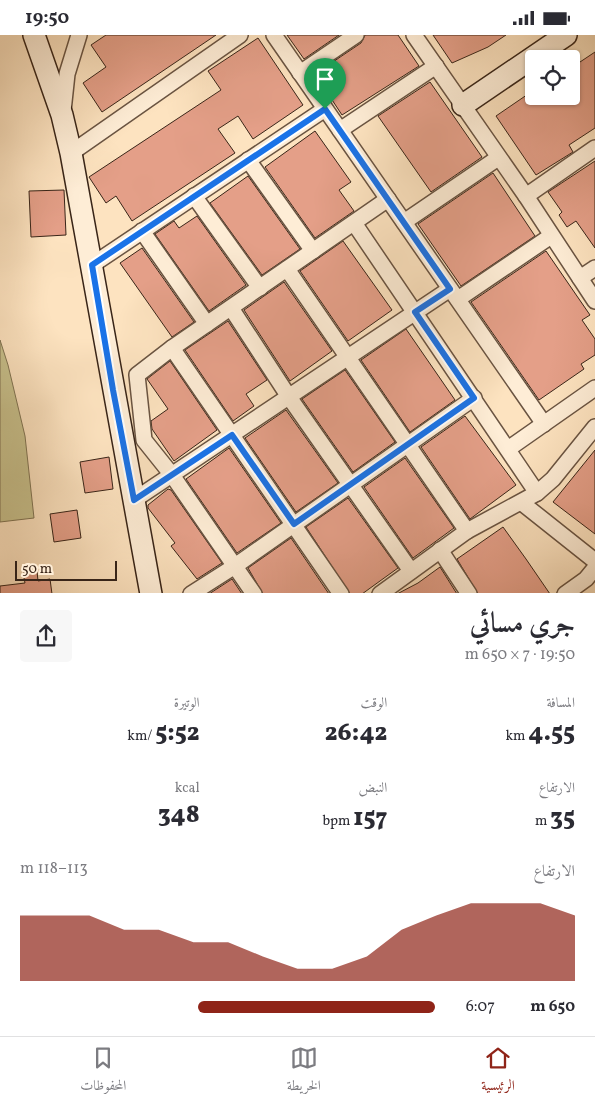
<!DOCTYPE html>
<html lang="ar">
<head>
<meta charset="utf-8">
<style>
	body { margin:0; font-family:Vollkorn,Amiri,serif; background:#f7f7f7; color:#2b2b33; direction:rtl; height:100vh; display:flex; flex-direction:column; font-size:19px; white-space:nowrap }
	* { box-sizing:border-box; margin:0 }
	p { font-size:16px; color:#7c7c81 }
	.icon { flex:none; width:28px; height:28px; fill:none; stroke:currentColor; stroke-width:2; stroke-linecap:round; stroke-linejoin:round }
	.map { position:relative; height:558px; overflow:hidden; direction:ltr }
	.details { display:flex; flex-direction:column; background:#fff; flex:1 }
	.details>* { flex:none }
	.tools { position:absolute; left:525px; top:15px; display:grid; gap:10px }
	.tools a { display:grid; place-items:center; width:55px; height:55px; border-radius:5px; background:#fff; box-shadow:0 1px 4px #0004; font-size:25px }
	.scale { position:absolute; left:15px; bottom:12px; width:102px; box-sizing:border-box; padding-left:5px; border:2px solid #392518; border-top:0; font-size:14px; line-height:18px; white-space:nowrap; color:#392518; -webkit-text-stroke:4px #feedd6; paint-order:stroke }
	.pin { position:absolute; display:grid; place-items:center; width:42px; height:42px; color:#fff; margin:-51px -21px; border-radius:50% 50% 50% 0; rotate:-45deg; box-shadow:0 0 5px #0007 }
	.pin .icon { rotate:45deg }
	.round { display:grid; place-items:center; flex:none; width:52px; height:52px; border-radius:5px; background:#f7f7f7 }
	.overview { display:flex; align-items:center; justify-content:space-between; height:85px; padding:0 20px }
	h1 { font-size:28px; font-weight:800; line-height:38px }
	.metrics { display:grid; grid-template-columns:repeat(3,1fr); gap:8px; height:85px; padding:5px 20px }
	.metrics div { display:grid; align-content:center }
	.metrics b { font-size:25px; font-weight:800 }
	.metrics small { font-size:14px; font-weight:400 }
	.metrics p { font-size:14px }
	.chart { height:140px; padding:10px 20px }
	.chart p { display:flex; justify-content:space-between }
	.chart svg { width:100%; height:90px; margin-top:5px; fill:#8f2418; opacity:.7 }
	ul { padding:0 20px; list-style:none; font-size:16px }
	li { display:grid; grid-template-columns:80px 60px 1fr; align-items:center; height:38px }
	li i { height:12px; border-radius:6px; background:#8f2418 }
	.status { display:flex; justify-content:space-between; align-items:center; height:35px; padding:0 25px; background:#fff; direction:ltr }
	.status svg { height:14px; fill:currentColor }
	.menu { display:flex; justify-content:space-around; align-items:center; height:70px; border-top:1px solid #e1e1e2; background:#fff; font-size:14px; color:#7c7c81 }
	.menu a { display:grid; justify-items:center; gap:2px }
	.menu .on { color:#8f2418 }
	.map>svg:first-child { display:block }
	.green { fill:#c8c18d; stroke:#807352 }
	.building { fill:#e49f88; stroke:#392518 }
	.lines { fill:none; stroke-linecap:round; stroke-linejoin:round }
	.street-casing { stroke:#6a5442; stroke-width:18 }
	.secondary-casing { stroke:#392518; stroke-width:24 }
	.street { stroke:#feedd6; stroke-width:15 }
	.secondary { stroke:#feedd6; stroke-width:21 }
	.route-casing { stroke:#fff; stroke-width:10 }
	.route { stroke:#1a73e8; stroke-width:6 }
</style>
</head>
<body>
<div class="status"><b>19:50</b><svg viewBox="0 0 49 12"><path d="M0 12V9h3v3zM5 12V6h3v6zM10 12V3h3v9zM15 12V0h3v12zM26 1h20v11H26zM47 4h2v5h-2z"/></svg></div>
<div class="map">
<svg width="595" height="559" viewBox="0 0 595 559">
	<rect width="100%" height="100%" fill="#fde3c0"/>
	<filter id="stains"><feTurbulence type="fractalNoise" baseFrequency=".004" numOctaves="4"/><feColorMatrix values="0 0 0 0 .2 0 0 0 0 .09 0 0 0 0 .02 0 0 0 .5 -.17"/></filter>
	<radialGradient id="worn" r=".72"><stop offset=".6" stop-color="#630" stop-opacity="0"/><stop offset="1" stop-color="#630" stop-opacity=".3"/></radialGradient>
	<path class="green" d="M0,305L8,330L25,401L34,483L0,487Z"/>
	<g class="building">
		<path d="M106,0H216L102,77L83,48L106,32L91,10Z"/>
		<path d="M287,0H339L304,24Z"/>
		<path d="M365,0H398L419,31L342,80L315,39L361,8Z"/>
		<path d="M433,0H506L488,12L452,28Z"/>
		<path d="M258,3L303,70L253,104L238,81L218,94L235,118L132,186L116,161L106,168L89,142L221,55L208,36Z"/>
		<path d="M595,17V93L569,110L573,117L536,140L496,81L534,55V61H571V33Z"/>
		<path d="M430,47L482,122L431,157L378,81Z"/>
		<path d="M315,96L351,147L339,155L354,176L315,203L265,132Z"/>
		<path d="M595,126V213L576,186L567,192L559,180L562,177L548,157Z"/>
		<path d="M493,138L535,201L461,251L418,189Z"/>
		<path d="M248,141L300,214L262,240L210,168Z"/>
		<path d="M64,155L66,200L31,202L29,156Z"/>
		<path d="M197,181L246,250L209,276L155,199L174,186L179,193Z"/>
		<path d="M343,206L392,275L348,306L300,236Z"/>
		<path d="M142,213L194,287L172,302L120,228Z"/>
		<path d="M546,216L590,280L582,285L595,304V320L581,329L584,334L539,365L471,267Z"/>
		<path d="M284,247L332,316L290,346L244,275Z"/>
		<path d="M228,286L267,345L246,359L254,371L233,386L185,315Z"/>
		<path d="M406,294L455,365L410,397L361,325Z"/>
		<path d="M170,326L217,395L174,426L152,394L151,386L168,374L147,344Z"/>
		<path d="M345,335L395,407L353,437L302,364Z"/>
		<path d="M286,375L338,448L296,477L245,403Z"/>
		<path d="M465,381L516,450L470,484L421,412Z"/>
		<path d="M229,413L281,488L237,518L186,444Z"/>
		<path d="M595,415V499L553,467Z"/>
		<path d="M109,422L113,454L85,458L80,427Z"/>
		<path d="M405,423L454,493L413,523L364,452Z"/>
		<path d="M168,454L171,455L222,528L197,544L171,511L175,508L148,473V470Z"/>
		<path d="M348,463L398,533L362,559H350L306,492Z"/>
		<path d="M77,475L81,503L54,507L50,479Z"/>
		<path d="M503,492L526,524L550,559H478L457,524Z"/>
		<path d="M291,503L329,559H263L248,533Z"/>
		<path d="M440,532L457,559H397L418,548Z"/>
		<path d="M37,536L38,546L50,544L52,559H0V551L25,548L23,538Z"/>
		<path d="M232,544L242,559H209Z"/>
	</g>
	<g class="lines">
		<g class="street-casing">
			<g id="street">
				<path d="M274,0L544,389"/>
				<path d="M414,0L526,161L595,266"/>
				<path d="M300,38L356,0"/>
				<path d="M63,76L67,39L79,0"/>
				<path d="M340,95L436,31"/>
				<path d="M71,118L240,0"/>
				<path d="M248,125L313,216"/>
				<path d="M194,161L260,253"/>
				<path d="M526,161L595,113"/>
				<path d="M404,187L498,123"/>
				<path d="M354,188L537,458"/>
				<path d="M142,196L207,289"/>
				<path d="M92,230L325,74"/>
				<path d="M287,234L467,496"/>
				<path d="M580,243L595,233"/>
				<path d="M458,264L551,201"/>
				<path d="M231,273L289,362L411,536"/>
				<path d="M172,313L341,559"/>
				<path d="M508,414L595,353"/>
				<path d="M134,465L450,254"/>
				<path d="M522,468L595,526"/>
				<path d="M440,515L469,559"/>
				<path d="M191,559L235,531L474,363"/>
				<path d="M254,559L172,440L144,405L137,340L172,313L388,164"/>
				<path d="M380,559L467,496L537,458L553,444L595,392"/>
				<path d="M565,559L586,544L595,533"/>
			</g>
		</g>
		<g class="secondary-casing">
			<g id="secondary">
				<path d="M34,0L62,80L71,118L151,559"/>
				<path d="M463,70L566,0"/>
			</g>
		</g>
		<use href="#street" class="street"/>
		<use href="#secondary" class="secondary"/>
	</g>
	<g class="lines">
		<g class="route-casing">
			<path id="route" d="M325,74L450,254L415,277L474,363L294,489L232,400L134,465L113,355L92,230Z"/>
		</g>
		<use href="#route" class="route"/>
	</g>
	<rect width="100%" height="100%" filter="url(#stains)"/>
	<rect width="100%" height="100%" fill="url(#worn)"/>
</svg>
<div class="tools">
<a><svg class="icon" aria-label="locate" viewBox="0 0 24 24"><circle cx="12" cy="12" r="6"/><path d="M12 2v4M12 18v4M2 12h4M18 12h4"/></svg></a>
</div>
<div class="scale">50 m</div>
<div class="pin" style="left:325px;top:74px;background:#1e9e55"><svg class="icon" aria-label="arrive" viewBox="0 0 24 24"><path d="M6 21V4h12l-3 4 3 4H6"/></svg></div>
</div>
<section class="details">
<div class="overview"><div><h1>جري مسائي</h1><p>19:50 · 7 × 650 m</p></div><a class="round"><svg class="icon" aria-label="share" viewBox="0 0 24 24"><path d="M12 15V3M7 8l5-5 5 5M5 13v7h14v-7"/></svg></a></div>
<div class="metrics">
<div><p>المسافة</p><b>4.55<small> km</small></b></div>
<div><p>الوقت</p><b>26:42</b></div>
<div><p>الوتيرة</p><b>5:52<small> /km</small></b></div>
</div>
<div class="metrics">
<div><p>الارتفاع</p><b>35<small> m</small></b></div>
<div><p>النبض</p><b>157<small> bpm</small></b></div>
<div><p>kcal</p><b>348</b></div>
</div>
<div class="chart"><p><span>الارتفاع</span>113–118 m</p>
<svg viewBox="0 0 160 44" preserveAspectRatio="none"><path d="M0 44V12L10 12L20 12L30 19L40 19L50 25L60 25L70 32L80 38L90 38L100 32L110 19L120 12L130 6L140 6L150 6L160 12V44z"/></svg>
</div>
<ul>
<li><b>650 m</b>6:07<i style="width:57%"></i></li>
</ul>
</section>
<nav class="menu">
<a class="on"><svg class="icon" aria-label="home" viewBox="0 0 24 24"><path d="M3 11l9-7 9 7M6 9v11h12V9"/></svg>الرئيسية</a>
<a><svg class="icon" aria-label="map" viewBox="0 0 24 24"><path d="M3 6l6-2 6 2 6-2v14l-6 2-6-2-6 2zM9 4v14M15 6v14"/></svg>الخريطة</a>
<a><svg class="icon" aria-label="saved" viewBox="0 0 24 24"><path d="M7 4h10v16l-5-4-5 4z"/></svg>المحفوظات</a>
</nav>
</body>
</html>
